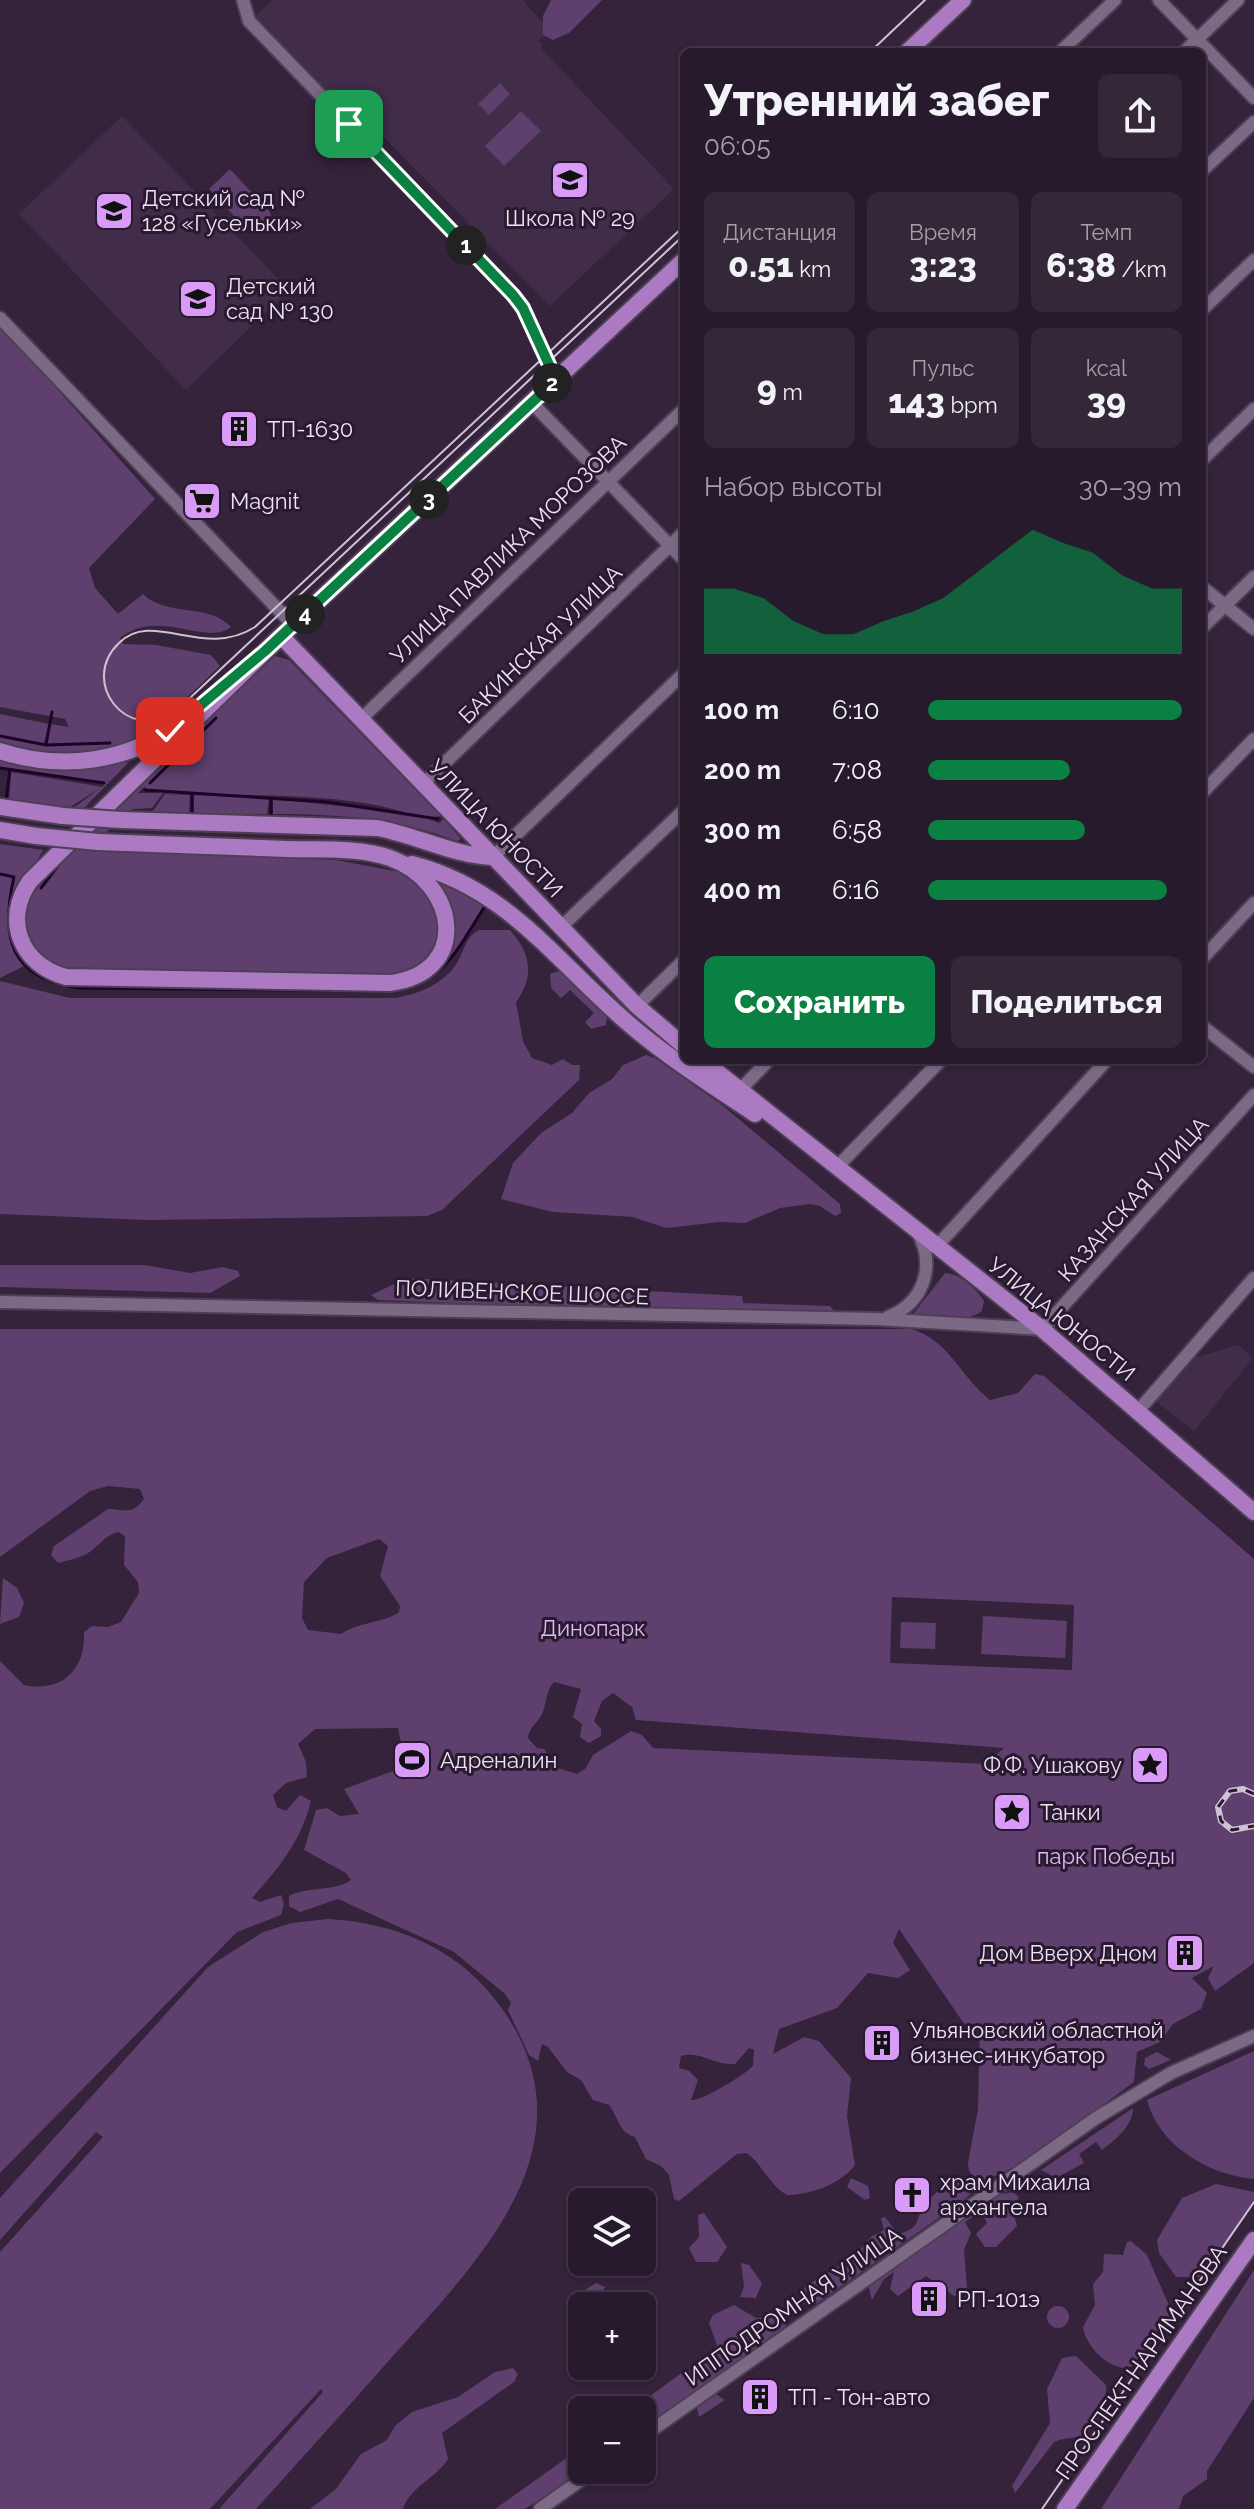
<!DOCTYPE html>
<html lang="ru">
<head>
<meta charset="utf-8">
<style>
	body { margin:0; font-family:Raleway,sans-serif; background:#332738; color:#f1f3f6; height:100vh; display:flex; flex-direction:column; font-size:30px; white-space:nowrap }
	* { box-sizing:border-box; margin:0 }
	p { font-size:26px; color:#a4a1a9 }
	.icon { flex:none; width:44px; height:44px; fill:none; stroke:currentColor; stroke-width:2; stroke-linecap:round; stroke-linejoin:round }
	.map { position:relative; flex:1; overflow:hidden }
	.panel { position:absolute; left:680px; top:48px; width:526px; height:1016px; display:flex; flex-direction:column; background:#271a2c; border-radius:12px; box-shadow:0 2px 6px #0004,0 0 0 2px #433848 }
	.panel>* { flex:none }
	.controls { position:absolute; left:568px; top:2188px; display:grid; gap:16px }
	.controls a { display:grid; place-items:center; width:88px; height:88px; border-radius:12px; background:#271a2c; box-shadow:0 2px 6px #0004,0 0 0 2px #433848; font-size:40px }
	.pin { position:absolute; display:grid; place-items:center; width:68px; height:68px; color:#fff; margin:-34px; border-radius:16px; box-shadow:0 4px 12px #0006 }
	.km { position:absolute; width:40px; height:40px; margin:-20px; border-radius:50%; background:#222; color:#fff; font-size:22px; line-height:40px; text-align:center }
	.round { display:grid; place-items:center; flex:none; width:84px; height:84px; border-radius:12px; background:#332738 }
	.head { display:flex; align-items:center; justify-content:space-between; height:136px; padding:0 24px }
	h1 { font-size:44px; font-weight:800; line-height:60px }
	.stats { display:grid; grid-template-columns:repeat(3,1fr); gap:12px; height:136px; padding:8px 24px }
	.stats div { display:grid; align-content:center; border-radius:12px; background:#332738; text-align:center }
	.stats b { font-size:34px; font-weight:800 }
	.stats small { font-size:22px; font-weight:400 }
	.stats p { font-size:22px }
	.chart { height:224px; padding:16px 24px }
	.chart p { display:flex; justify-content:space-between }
	.chart svg { width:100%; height:144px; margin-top:8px; fill:#0b8043; opacity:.7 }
	.primary-button { display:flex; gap:16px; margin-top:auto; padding:16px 24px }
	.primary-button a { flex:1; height:92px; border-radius:12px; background:#0b8043; color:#fff; font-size:32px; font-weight:800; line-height:92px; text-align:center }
	.primary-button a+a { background:#332738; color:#f1f3f6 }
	ul { padding:0 24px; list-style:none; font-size:26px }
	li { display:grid; grid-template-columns:128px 96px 1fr; align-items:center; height:60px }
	li i { height:20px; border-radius:10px; background:#0b8043 }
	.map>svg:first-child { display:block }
	.built { fill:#412c49 }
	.green { fill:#5f3f6e; fill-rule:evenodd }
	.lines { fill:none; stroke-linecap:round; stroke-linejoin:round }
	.stream { stroke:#1e0328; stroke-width:3 }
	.minor-casing { stroke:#4d3f54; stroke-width:16 }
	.major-casing { stroke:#4d3f54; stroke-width:20 }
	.minor { stroke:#7c6985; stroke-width:12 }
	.major { stroke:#ab7ac2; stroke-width:16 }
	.tram { stroke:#cec2d4; stroke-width:2 }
	.rail-casing { stroke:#cec2d4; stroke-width:6 }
	.rail { stroke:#2a1a31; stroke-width:3; stroke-dasharray:9; stroke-linecap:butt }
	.major-bridge-casing { stroke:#4d3f54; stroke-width:20; stroke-linecap:butt }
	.major-bridge { stroke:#ab7ac2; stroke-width:16 }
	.route-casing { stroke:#fff; stroke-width:16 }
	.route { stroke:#0b8043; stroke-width:10 }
	.labels { text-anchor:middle; stroke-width:6; stroke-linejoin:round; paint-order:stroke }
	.poi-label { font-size:22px; fill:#ede2f2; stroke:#2a1a31; text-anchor:start }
	.street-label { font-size:22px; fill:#ede2f2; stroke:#2a1a31 }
	.park-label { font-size:22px; fill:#e1b7f4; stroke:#2a1a31 }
</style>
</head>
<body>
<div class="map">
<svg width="1254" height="2509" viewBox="0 0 1254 2509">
	<rect width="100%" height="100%" fill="#34233b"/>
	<g class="built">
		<path d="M273,0H523L549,30L539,40L543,45L541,48L674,189L550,306L352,105L344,113L253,18Z"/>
		<path d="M122,116L289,290L186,390L19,214Z"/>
		<path d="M1238,1345L1253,1358L1194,1431L1155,1401L1191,1359Z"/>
	</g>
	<g class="green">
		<path d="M551,0H602L569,33L553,40L543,35V16Z"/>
		<path d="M500,83L510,94L489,115L478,104Z"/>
		<path d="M521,111L541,131L504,166L485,146Z"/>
		<path d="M230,169L270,212L271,216L254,232L247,230L209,189Z"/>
		<path d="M0,325L155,499L89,568L95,588L118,614L143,594C166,617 210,603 231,627C206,647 159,607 120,638L123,644L156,645L211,655L220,666L155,728L135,739L138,741C80,757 59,757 0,744V737L45,746L110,743L47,744L51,724L69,727L65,719L0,707Z"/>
		<path d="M275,656L289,660L441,816L427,818L439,823L444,819L461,839L457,841C397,818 338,814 273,814V799L407,813C351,795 275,796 216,794C195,793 160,797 144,787L138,793H163L152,808L132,809L86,851L336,860L400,872L420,883L440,913L438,938L431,953L412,970L396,975L63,970L37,956L21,922L30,890Z"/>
		<path d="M0,714L49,724L44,744L0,735Z"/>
		<path d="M0,757L92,767L129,762L82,810H71L100,788L67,809L9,802L11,772L103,787L104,782L0,767Z"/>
		<path d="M165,794L190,795L189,814L146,813L153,811Z"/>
		<path d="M194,795L269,798L267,814H194Z"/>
		<path d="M0,844L43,850L14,902L40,972L406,984L452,935L453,912L440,880L484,901L483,906C460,943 444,980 398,989L79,986L46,979L26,965L0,978Z"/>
		<path d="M479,930H510C531,954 535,976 516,1002L523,1041L532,1058L552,1065L563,1059L572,1065H580L579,1080L442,1210L427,1216L147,1220L0,1214V981L70,998H395C418,994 441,985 455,966C465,953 463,939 479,930Z"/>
		<path d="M562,970L607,1016L606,1025L591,1029L585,1022L594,1013L570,990L561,998L551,988L550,974Z"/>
		<path d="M646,1055L655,1058L722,1105L840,1204L841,1213L835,1216L820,1206L810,1204L780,1208L745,1223L720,1222L666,1228L633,1217L553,1212L501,1199L513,1163L541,1133L572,1113L589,1093L612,1079L623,1065Z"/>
		<path d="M0,1265H145L190,1273L223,1267L238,1271L240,1276L210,1293L0,1287Z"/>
		<path d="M945,1273C960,1273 976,1289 984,1301L982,1311C966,1324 931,1317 911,1317Z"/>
		<path d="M407,1278L742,1296L743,1303L830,1306L834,1311H666L378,1300L371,1295Z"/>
		<path d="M0,1329H911C948,1339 960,1376 990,1400L1018,1393L1035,1374L1044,1376L1254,1559V1963L1215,1991L1208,1978L1214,1966L1192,1978L1207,1993L1201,2009L1173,2024L1160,2042L1137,2052L1134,2082C1106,2102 1006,2182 978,2181L969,2171L968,2163L978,2109L980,2024L965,2025L899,1929L893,1943L910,1970L898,1978L868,1973L837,2008L779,2029L773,2054L804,2037L819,2041L851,2078L847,2116L855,2165C841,2184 810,2195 787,2195C769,2185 763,2165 747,2153L737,2154L679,2201L674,2199L669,2175L661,2166L646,2159L635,2137C618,2132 619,2118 609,2105L593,2100L581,2080L567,2072L548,2047L542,2044L538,2061L529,2055L508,2010L511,2003L505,1994L454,1952L338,1899L300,1912L289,1906V1896C308,1886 334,1892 351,1880L346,1873L304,1850L316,1810L327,1808L340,1816L359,1814L344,1789L396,1770L403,1753L398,1728L315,1729L298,1744L306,1762L307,1777L286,1783L273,1795L277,1807L286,1811L300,1795L311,1801C301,1841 279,1868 252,1898L260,1902L281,1895L284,1904L281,1915L237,1932L0,2173V1661L24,1685C62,1693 86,1669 84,1632L92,1626L108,1627L121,1622L139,1593L138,1582L124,1565L125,1536L118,1532C104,1536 102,1543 91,1551C82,1558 69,1560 58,1563L51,1555L54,1546L108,1509C126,1509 131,1516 144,1499L140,1489L108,1486L90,1491L0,1557ZM379,1539L388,1546L380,1576L400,1606L399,1612C385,1623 361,1621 341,1634L308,1630L302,1618L304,1582L327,1558ZM892,1597L1074,1605L1072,1670L890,1663ZM554,1682L581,1689L573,1717L582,1724L580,1737L589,1743L601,1736V1729L594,1721L602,1701L613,1693L632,1707L636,1720L1004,1748L986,1764L653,1748L642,1735L631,1731L593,1755L586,1768L577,1774L558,1768L544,1749L537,1748L528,1738C529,1727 537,1724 542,1714C547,1703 545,1692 554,1682ZM749,2048L754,2050L753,2066C745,2075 700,2102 691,2100L698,2080L689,2071L679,2068L681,2056C701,2050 714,2066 735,2064Z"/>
		<path d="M3,1578L17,1588L24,1603L19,1617L0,1624Z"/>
		<path d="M983,1616L1067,1621L1065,1658L981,1654Z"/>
		<path d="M901,1622L936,1623L935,1649L900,1648Z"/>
		<path d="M328,1919C398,1923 462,1950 503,2010C596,2144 479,2261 393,2356C348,2407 302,2458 256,2509H219L323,2392L321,2389L210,2509H0V2252L103,2137L96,2132L0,2240V2198L208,1967L263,1932L292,1923Z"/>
		<path d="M1254,2051V2179C1209,2175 1159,2146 1147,2100Z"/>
		<path d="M1157,2052L1171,2060L1149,2069L1144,2065L1145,2058Z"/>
		<path d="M1133,2108C1133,2126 1115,2140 1102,2150L1096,2142L1079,2154L1084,2163L1056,2178L1041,2170Z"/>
		<path d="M962,2176L972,2183V2192L964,2200L816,2304H804L802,2292L806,2286L853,2257L872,2236L884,2230L881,2218L885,2217L898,2234C923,2228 914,2218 926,2203C935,2192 949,2182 962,2176Z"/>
		<path d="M851,2178L868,2186L870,2198L865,2200L847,2187Z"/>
		<path d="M1216,2184L1254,2192V2204L1199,2277H1176L1159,2253L1157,2240L1182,2198Z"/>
		<path d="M1010,2187L1003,2194L1013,2192L1019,2197L1013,2211L1017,2226L996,2247H985L976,2234L987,2223L981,2211L965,2222L971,2233L964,2250L967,2288L964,2295L954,2296L926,2276L898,2296L890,2289L894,2272L884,2279L872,2300L868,2285L1001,2189Z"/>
		<path d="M704,2213L727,2247L717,2262H696L689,2248L699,2237L698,2215Z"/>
		<path d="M1131,2241L1147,2255L1171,2310L1169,2319L1132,2366C1113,2375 1085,2346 1083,2327L1095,2305L1093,2284L1103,2272L1104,2254L1123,2255L1127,2242Z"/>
		<path d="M620,2262H641L642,2264L640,2268L624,2275L615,2271Z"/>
		<path d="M741,2263L749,2265L762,2283L756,2298L740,2297L744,2286Z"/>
		<path d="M1254,2270V2398L1207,2471V2479L1183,2496L1179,2509H1101Z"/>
		<path d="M596,2283L605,2287C600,2299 586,2309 573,2306L574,2297Z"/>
		<path d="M734,2305L756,2318L782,2316L787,2325L642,2431V2410H631L683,2372L698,2369L717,2345L709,2323L713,2315Z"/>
		<circle cx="1058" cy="2317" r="11"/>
		<path d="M1076,2356L1106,2385C1107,2399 1099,2425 1086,2434C1079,2439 1064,2437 1054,2442L1015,2493L1012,2486L1050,2423L1047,2389L1062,2358Z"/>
		<path d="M513,2368L518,2374L514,2382L442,2433L448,2459C436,2478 409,2488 403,2509H310L336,2489L361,2454L387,2440L395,2426L412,2412L458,2397L495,2372Z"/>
		<path d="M716,2394L725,2400L699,2417L697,2408Z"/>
		<path d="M582,2447L584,2470L525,2509H495Z"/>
	</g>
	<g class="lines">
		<g class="stream">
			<path d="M0,736L46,745L110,743"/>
			<path d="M46,744L52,712"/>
			<path d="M0,768L104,783"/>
			<path d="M150,783L216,718"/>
			<path d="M145,790L328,802L438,819"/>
			<path d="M192,795V815"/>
			<path d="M271,798V816"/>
			<path d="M6,800L10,770"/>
			<path d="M0,874L14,877C0,938 10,978 78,988L395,991C446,981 458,947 484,908"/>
			<path d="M41,888L57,867"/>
		</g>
		<g class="minor-casing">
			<g id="minor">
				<path d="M243,0L249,21L513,295L523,308L556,380"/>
				<path d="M1159,0L1254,98"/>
				<path d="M1060,52L1115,0"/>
				<path d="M1184,52L1238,0"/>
				<path d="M1202,171L1254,122"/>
				<path d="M1202,310L1254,260"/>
				<path d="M0,318L293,625"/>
				<path d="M532,403L684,560"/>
				<path d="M1202,460L1254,409"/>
				<path d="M1202,587L1254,629"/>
				<path d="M1202,628L1254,577"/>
				<path d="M361,719L684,409"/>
				<path d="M423,784L684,532"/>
				<path d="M1202,793L1254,739"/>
				<path d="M493,857L684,673"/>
				<path d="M561,927L684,810"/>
				<path d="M1202,959L1254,903"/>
				<path d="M637,1006L684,960"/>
				<path d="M1202,1026L1254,1067"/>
				<path d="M740,1090L769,1060"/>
				<path d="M836,1168L941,1060"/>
				<path d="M937,1246L1107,1060"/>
				<path d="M0,1302L877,1319L1042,1329L1254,1095"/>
				<path d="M888,1317C925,1302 936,1265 917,1231"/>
				<path d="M1138,1411L1254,1278"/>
				<path d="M642,2437L1096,2118L1171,2073L1254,2036"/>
				<path d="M540,2509L595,2470"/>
			</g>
		</g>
		<g class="major-casing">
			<g id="major">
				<path d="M907,52L963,0"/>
				<path d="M281,636L637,1006L684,1046"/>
				<path d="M0,751C61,771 131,763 181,721"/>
				<path d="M0,807L63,816"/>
				<path d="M121,820L377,828C416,835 454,856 493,857"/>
				<path d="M0,830L36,836"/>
				<path d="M98,842C161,844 224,847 287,849C320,850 359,847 390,858C459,883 471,973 390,983L66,977C20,965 3,919 30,881L281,636L684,260"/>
				<path d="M412,864C505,888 552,956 621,1017C661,1053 710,1084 755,1114"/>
				<path d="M702,1060L1042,1329L1254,1512"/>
				<path d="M1065,2509L1254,2240"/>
			</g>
		</g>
		<use href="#minor" class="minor"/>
		<use href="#major" class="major"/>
		<g class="tram">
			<path d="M870,52L925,0"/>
			<path d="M684,226L255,627C203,660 153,609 119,643C79,681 126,744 175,712L684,235"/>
			<path d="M1042,2509L1254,2202"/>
		</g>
		<g class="rail-casing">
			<path id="rail" d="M1254,1794L1243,1789L1230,1791L1218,1807L1221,1821L1232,1830L1254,1826"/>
		</g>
		<use href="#rail" class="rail"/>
		<g class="major-bridge-casing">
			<g id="major-bridge">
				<path d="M63,816L121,820"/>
				<path d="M36,836L98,842"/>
			</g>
		</g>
		<use href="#major-bridge" class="major-bridge"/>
	</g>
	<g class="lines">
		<g class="route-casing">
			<path id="route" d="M170,731L265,651L556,380L523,308L513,295L349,124"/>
		</g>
		<use href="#route" class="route"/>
	</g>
	<defs>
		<g id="school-square" transform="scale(2)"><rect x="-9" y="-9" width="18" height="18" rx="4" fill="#da9af7" stroke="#2a1a31"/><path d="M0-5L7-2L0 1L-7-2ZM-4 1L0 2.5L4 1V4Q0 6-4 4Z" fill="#111"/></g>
		<g id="building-square" transform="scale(2)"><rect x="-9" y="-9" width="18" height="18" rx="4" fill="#da9af7" stroke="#2a1a31"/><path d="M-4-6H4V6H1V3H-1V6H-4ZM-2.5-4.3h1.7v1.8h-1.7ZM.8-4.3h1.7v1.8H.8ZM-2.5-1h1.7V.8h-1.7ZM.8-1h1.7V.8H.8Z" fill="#111"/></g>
		<g id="supermarket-square" transform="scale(2)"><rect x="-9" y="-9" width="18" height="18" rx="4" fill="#da9af7" stroke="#2a1a31"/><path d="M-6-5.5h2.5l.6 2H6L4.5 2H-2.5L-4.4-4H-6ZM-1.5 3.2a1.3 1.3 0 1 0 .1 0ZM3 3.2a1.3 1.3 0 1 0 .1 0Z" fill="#111"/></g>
		<g id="stadium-square" transform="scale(2)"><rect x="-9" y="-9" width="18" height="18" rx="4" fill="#da9af7" stroke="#2a1a31"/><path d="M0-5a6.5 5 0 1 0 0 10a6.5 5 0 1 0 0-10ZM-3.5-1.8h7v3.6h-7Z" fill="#111"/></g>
		<g id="sight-square" transform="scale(2)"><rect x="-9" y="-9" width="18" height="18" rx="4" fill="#da9af7" stroke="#2a1a31"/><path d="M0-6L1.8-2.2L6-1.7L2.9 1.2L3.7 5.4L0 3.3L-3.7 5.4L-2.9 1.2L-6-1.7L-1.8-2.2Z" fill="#111"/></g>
		<g id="church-square" transform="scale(2)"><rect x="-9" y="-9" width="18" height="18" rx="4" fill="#da9af7" stroke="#2a1a31"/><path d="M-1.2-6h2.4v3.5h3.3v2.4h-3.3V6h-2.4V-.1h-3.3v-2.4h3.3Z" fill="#111"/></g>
	</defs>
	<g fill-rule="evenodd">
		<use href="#school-square" x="570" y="180"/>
		<use href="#school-square" x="114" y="211"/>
		<use href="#school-square" x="198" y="299"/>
		<use href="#building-square" x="239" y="429"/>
		<use href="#supermarket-square" x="202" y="501"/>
		<use href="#stadium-square" x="412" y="1760"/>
		<use href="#sight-square" x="1150" y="1765"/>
		<use href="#sight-square" x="1012" y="1812"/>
		<use href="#building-square" x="1185" y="1953"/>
		<use href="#building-square" x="882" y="2043"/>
		<use href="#church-square" x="912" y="2195"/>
		<use href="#building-square" x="929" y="2299"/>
		<use href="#building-square" x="760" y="2397"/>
	</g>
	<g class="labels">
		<g class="poi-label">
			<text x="142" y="206">Детский сад №<tspan x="142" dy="25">128 «Гусельки»</tspan></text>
			<text x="570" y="226" text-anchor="middle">Школа № 29</text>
			<text x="226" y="294">Детский<tspan x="226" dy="25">сад № 130</tspan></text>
			<text x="267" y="437">ТП-1630</text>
			<text x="230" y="509">Magnit</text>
			<text x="440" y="1768">Адреналин</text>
			<text x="1122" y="1773" text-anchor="end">Ф.Ф. Ушакову</text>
			<text x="1040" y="1820">Танки</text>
			<text x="1157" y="1961" text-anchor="end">Дом Вверх Дном</text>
			<text x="910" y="2038">Ульяновский областной<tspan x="910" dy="25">бизнес-инкубатор</tspan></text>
			<text x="940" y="2190">храм Михаила<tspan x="940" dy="25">архангела</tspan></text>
			<text x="957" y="2307">РП-101э</text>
			<text x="788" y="2405">ТП - Тон-авто</text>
		</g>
		<g class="street-label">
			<text transform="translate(508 549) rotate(-44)" y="8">УЛИЦА ПАВЛИКА МОРОЗОВА</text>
			<text transform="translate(540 644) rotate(-44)" y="8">БАКИНСКАЯ УЛИЦА</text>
			<text transform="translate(496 828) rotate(46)" y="8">УЛИЦА ЮНОСТИ</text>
			<text transform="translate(1133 1199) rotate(-48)" y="8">КАЗАНСКАЯ УЛИЦА</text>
			<text transform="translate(522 1292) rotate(2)" y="8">ПОЛИВЕНСКОЕ ШОССЕ</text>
			<text transform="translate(1062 1319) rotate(39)" y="8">УЛИЦА ЮНОСТИ</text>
			<text transform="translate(793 2306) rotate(-35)" y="8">ИППОДРОМНАЯ УЛИЦА</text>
			<text transform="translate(1141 2362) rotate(-55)" y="8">ПРОСПЕКТ НАРИМАНОВА</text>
		</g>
		<g class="park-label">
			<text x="593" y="1636">Динопарк</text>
			<text x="1106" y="1864">парк Победы</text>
		</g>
	</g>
</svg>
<div class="controls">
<a><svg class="icon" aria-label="layers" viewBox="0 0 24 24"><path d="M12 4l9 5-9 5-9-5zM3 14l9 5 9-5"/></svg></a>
<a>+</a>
<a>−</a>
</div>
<div class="pin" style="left:349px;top:124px;background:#1e9e55"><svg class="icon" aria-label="arrive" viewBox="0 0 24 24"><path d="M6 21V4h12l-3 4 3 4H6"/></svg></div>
<div class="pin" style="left:170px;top:731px;background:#d93025"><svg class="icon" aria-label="check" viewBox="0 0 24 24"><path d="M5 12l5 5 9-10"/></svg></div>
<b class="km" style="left:466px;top:245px">1</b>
<b class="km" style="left:552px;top:383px">2</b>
<b class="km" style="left:429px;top:499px">3</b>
<b class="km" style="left:305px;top:614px">4</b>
<section class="panel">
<div class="head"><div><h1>Утренний забег</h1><p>06:05</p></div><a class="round"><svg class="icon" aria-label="share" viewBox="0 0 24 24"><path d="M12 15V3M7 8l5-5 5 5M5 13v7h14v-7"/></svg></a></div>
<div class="stats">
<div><p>Дистанция</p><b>0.51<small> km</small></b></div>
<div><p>Время</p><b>3:23</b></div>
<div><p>Темп</p><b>6:38<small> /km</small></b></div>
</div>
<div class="stats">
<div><b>9<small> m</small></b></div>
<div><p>Пульс</p><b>143<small> bpm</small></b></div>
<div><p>kcal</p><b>39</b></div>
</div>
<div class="chart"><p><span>Набор высоты</span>30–39 m</p>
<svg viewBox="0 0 160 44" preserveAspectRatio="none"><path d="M0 44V24L10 24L20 27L30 34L40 38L50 38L60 34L70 31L80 27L90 20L100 13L110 6L120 10L130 13L140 20L150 24L160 24V44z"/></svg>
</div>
<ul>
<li><b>100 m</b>6:10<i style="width:100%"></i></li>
<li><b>200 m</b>7:08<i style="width:56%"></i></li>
<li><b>300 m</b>6:58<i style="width:62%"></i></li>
<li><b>400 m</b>6:16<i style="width:94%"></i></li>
</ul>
<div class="primary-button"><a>Сохранить</a><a>Поделиться</a></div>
</section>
</div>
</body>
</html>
